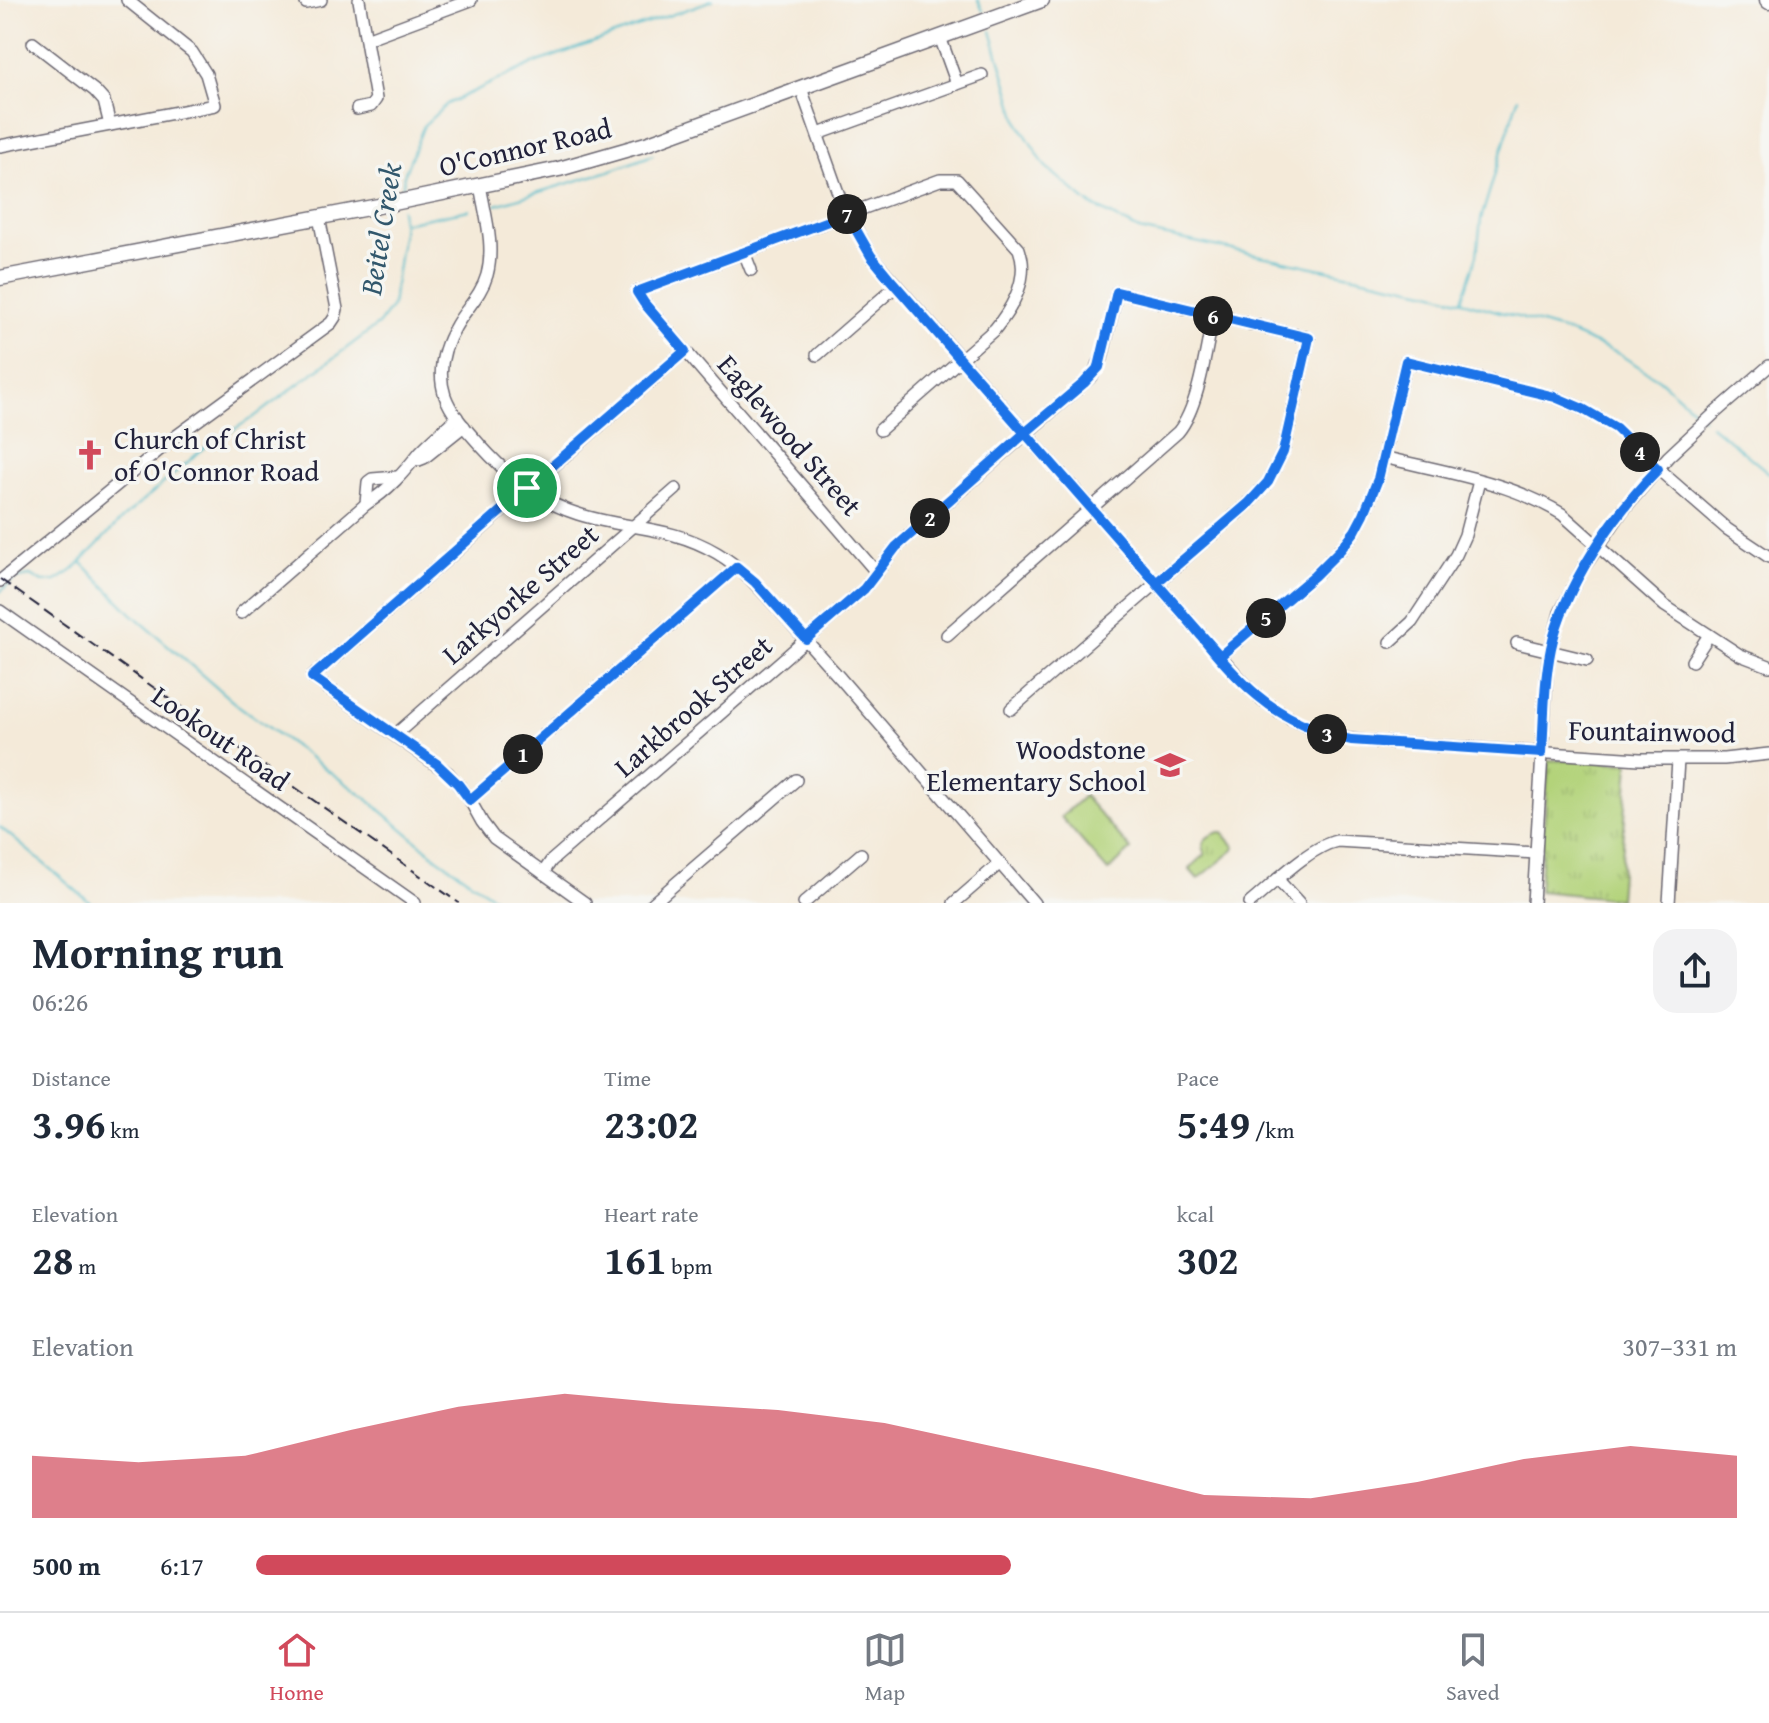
<!DOCTYPE html>
<html lang="en">
<head>
<meta charset="utf-8">
<style>
	body { margin:0; font-family:"Gentium Book Plus",serif; background:#f2f2f3; color:#1f2937; height:100vh; display:flex; flex-direction:column; font-size:30px; white-space:nowrap }
	* { box-sizing:border-box; margin:0 }
	p { font-size:26px; color:#747a83 }
	.icon { flex:none; width:44px; height:44px; fill:none; stroke:currentColor; stroke-width:2; stroke-linecap:round; stroke-linejoin:round }
	.map { position:relative; height:903px; overflow:hidden }
	.details { display:flex; flex-direction:column; background:#fff; flex:1 }
	.details>* { flex:none }
	.pin { position:absolute; display:grid; place-items:center; width:68px; height:68px; color:#fff; margin:-34px; border:4px solid #fff; border-radius:50%; box-shadow:0 2px 8px #0007 }
	.km { position:absolute; width:40px; height:40px; margin:-20px; border-radius:50%; background:#222; color:#fff; font-size:22px; line-height:40px; text-align:center }
	.round { display:grid; place-items:center; flex:none; width:84px; height:84px; border-radius:24px; background:#f2f2f3 }
	.headline { display:flex; align-items:center; justify-content:space-between; height:136px; padding:0 32px }
	h1 { font-size:44px; font-weight:700; line-height:60px }
	.metrics { display:grid; grid-template-columns:repeat(3,1fr); gap:12px; height:136px; padding:8px 32px }
	.metrics div { display:grid; align-content:center }
	.metrics b { font-size:40px; font-weight:700 }
	.metrics small { font-size:22px; font-weight:400 }
	.metrics p { font-size:22px }
	.chart { height:224px; padding:16px 32px }
	.chart p { display:flex; justify-content:space-between }
	.chart svg { width:100%; height:144px; margin-top:8px; fill:#d1495b; opacity:.7 }
	ul { padding:0 32px; list-style:none; font-size:26px }
	li { display:grid; grid-template-columns:128px 96px 1fr; align-items:center; height:60px }
	li i { height:20px; border-radius:10px; background:#d1495b }
	.menu { display:flex; justify-content:space-around; align-items:center; height:112px; border-top:2px solid #e0e1e3; background:#fff; font-size:22px; color:#747a83 }
	.menu a { display:grid; justify-items:center; gap:4px }
	.menu .active { color:#d1495b }
	.map>svg:first-child { display:block }
	.grass { fill:#b3d37a; stroke:#6a7a5a; stroke-width:2 }
	.park { fill:url(#park-tufts); stroke:#6a7a5a; stroke-width:2 }
	.lines { fill:none; stroke-linecap:round; stroke-linejoin:round }
	.stream { stroke:#4db9c8; stroke-width:2 }
	.minor-casing { stroke:#6c6872; stroke-width:14 }
	.major-casing { stroke:#6c6872; stroke-width:17 }
	.minor { stroke:#fff; stroke-width:11 }
	.major { stroke:#fff; stroke-width:14 }
	.rail { stroke:#22223b; stroke-width:2; stroke-dasharray:12 6; stroke-linecap:butt }
	.route-casing { stroke:#fff; stroke-width:16 }
	.route { stroke:#1a73e8; stroke-width:10 }
	.labels { text-anchor:middle; stroke-width:7; stroke-linejoin:round; paint-order:stroke }
	.street-label { font-size:28px; fill:#22223b; stroke:#f6f6f2 }
	.poi-label { font-size:28px; fill:#22223b; stroke:#f6f6f2; text-anchor:start }
	.water-label { font-size:30px; font-style:italic; fill:#31576c; stroke:#f6f6f2 }
</style>
</head>
<body>
<div class="map">
<svg width="1769" height="903" viewBox="0 0 1769 903">
	<defs>
		<pattern id="park-tufts" width="24" height="20" patternUnits="userSpaceOnUse" patternTransform="scale(2)"><rect width="24" height="20" fill="#b3d37a"/><path d="M3 7l-1-3M5 7V3M7 7l1-3M15 17l-1-3M17 17v-4M19 17l1-3" fill="none" stroke="#9ab56a"/></pattern>
	</defs>
	<rect width="100%" height="100%" fill="#f6f6f2"/>
	<filter id="ink" filterUnits="userSpaceOnUse"><feTurbulence type="fractalNoise" baseFrequency=".0125" numOctaves="2"/><feDisplacementMap in="SourceGraphic" scale="16" xChannelSelector="R" yChannelSelector="G"/><feConvolveMatrix kernelMatrix="1 2 1 2 8 2 1 2 1" color-interpolation-filters="sRGB"/></filter>
	<filter id="wash" filterUnits="userSpaceOnUse"><feTurbulence type="fractalNoise" baseFrequency=".006" numOctaves="4" result="noise"/><feDisplacementMap in="SourceGraphic" scale="32" xChannelSelector="R" yChannelSelector="G"/><feGaussianBlur stdDeviation="1.8" result="paint"/><feColorMatrix in="noise" values="0 0 0 0 0 0 0 0 0 0 0 0 0 0 0 0 0 1.4 0 .05"/><feComposite in="paint" operator="in"/></filter>
	<g filter="url(#wash)">
		<rect width="100%" height="100%" fill="#f4ead9"/>
		<path class="grass" d="M1084,796L1131,850L1108,871L1061,817Z"/>
		<g class="park">
			<path d="M1549,760L1629,763L1619,899L1539,891Z"/>
			<path d="M1219,832H1222L1235,847L1234,850L1198,879L1190,870V868L1205,855C1200,841 1206,836 1219,832Z"/>
		</g>
		<g class="lines">
			<g class="stream">
				<path d="M978,0L983,11"/>
				<path d="M991,31L1019,124L1045,166L1088,203L1139,230L1435,293L1565,331L1617,353L1659,379L1703,418"/>
				<path d="M402,195L404,175L424,125L447,104L532,64L713,0"/>
				<path d="M496,205L609,171L653,155"/>
				<path d="M403,223L469,210"/>
				<path d="M1462,300L1477,255L1481,219L1518,98"/>
				<path d="M1711,425L1769,473"/>
				<path d="M81,562L132,614L232,701L366,798L437,858L502,903"/>
				<path d="M0,592L14,579L30,576L43,582L56,581L73,570L123,518L204,448L254,417L379,324L392,306L403,230L401,209"/>
				<path d="M0,827L91,903"/>
			</g>
		</g>
	</g>
	<g filter="url(#ink)">
		<g class="lines">
			<g class="minor-casing">
				<g id="minor">
					<path d="M306,3L321,0"/>
					<path d="M940,37L957,84"/>
					<path d="M366,39L471,0"/>
					<path d="M33,43L95,91L104,101L110,125"/>
					<path d="M801,88L841,201L871,256L1220,656C1233,670 1244,685 1259,697C1289,722 1327,738 1366,741L1640,759H1724L1769,754"/>
					<path d="M357,109L371,106L376,99L359,0"/>
					<path d="M818,134L982,75"/>
					<path d="M0,146L215,105L206,74L192,52L127,0"/>
					<path d="M480,185C485,215 495,245 487,275C481,296 466,308 456,326C443,348 437,372 445,396C452,415 467,430 480,445C507,475 539,502 578,514C627,530 670,525 717,553C744,569 763,592 784,615C802,636 821,657 840,678C905,753 970,828 1034,903"/>
					<path d="M744,252L751,270"/>
					<path d="M817,355L896,286"/>
					<path d="M1383,457C1443,472 1509,481 1562,514L1665,606L1740,655L1769,666"/>
					<path d="M419,460L424,458L464,426"/>
					<path d="M366,504L368,482L372,479L397,477"/>
					<path d="M877,573L644,303L637,292L940,180H957L1019,249C1030,278 1013,307 995,329L880,430"/>
					<path d="M0,581L175,437L331,323L335,317L337,309L319,217"/>
					<path d="M0,611L415,903"/>
					<path d="M241,613L366,504C388,491 405,471 420,452C431,440 445,429 457,417"/>
					<path d="M947,635L1178,432C1199,407 1206,349 1213,316"/>
					<path d="M1390,642L1412,622L1456,555L1465,535L1479,481"/>
					<path d="M1517,643L1587,660"/>
					<path d="M1220,656L1314,576L1341,549L1355,531L1364,514L1378,479L1406,361L1555,397L1583,409L1616,428L1658,469L1727,529L1769,557"/>
					<path d="M1692,661L1709,635"/>
					<path d="M395,735L676,489"/>
					<path d="M470,800L737,567"/>
					<path d="M543,873L551,861L864,589L896,547L1092,376L1102,358L1117,292L1309,338L1283,452L1268,482L1249,503L1011,709"/>
					<path d="M1278,880L1299,903"/>
					<path d="M585,903L494,838L482,822L467,795L448,773L312,677L685,351"/>
					<path d="M653,903L796,780"/>
					<path d="M804,903L861,854"/>
					<path d="M954,903L1000,863"/>
					<path d="M1250,903C1273,884 1309,847 1337,841L1536,853"/>
					<path d="M1533,903L1547,671L1550,651L1560,613L1582,570L1623,510L1668,457L1716,412L1769,366"/>
					<path d="M1669,903L1678,760"/>
				</g>
			</g>
			<g class="major-casing">
				<g id="major">
					<path d="M1767,0L1769,2"/>
					<path d="M0,278L389,204L559,169L646,144L1042,0"/>
				</g>
			</g>
			<use href="#minor" class="minor"/>
			<use href="#major" class="major"/>
			<path class="rail" d="M0,579L459,903"/>
		</g>
	</g>
	<g class="lines" filter="url(#ink)">
		<g class="route-casing">
			<path id="route" d="M527,488L312,677L437,764L458,784L470,800L737,567L755,582L806,639L864,589L896,547L1025,433C1077,492 1128,550 1179,609C1204,638 1228,671 1258,696C1285,719 1317,732 1351,740L1542,753C1544,718 1544,682 1551,648C1564,586 1614,514 1658,469L1616,428L1583,409L1555,397L1406,361L1378,479L1364,514L1355,531L1341,549L1314,576L1220,656L1156,583L1249,503L1268,482L1283,452L1309,338L1117,292L1099,367L1084,383L1025,433L889,278L871,256L847,214L637,292L644,303L685,351L527,488"/>
		</g>
		<use href="#route" class="route"/>
	</g>
	<defs>
		<g id="church-bare" transform="scale(2.4)"><path d="M-1.2-6h2.4v3.5h3.3v2.4h-3.3V6h-2.4V-.1h-3.3v-2.4h3.3Z" fill="#d1495b" stroke="#f6f6f2" stroke-width="2.5" paint-order="stroke"/></g>
		<g id="school-bare" transform="scale(2.4)"><path d="M0-5L7-2L0 1L-7-2ZM-4 1L0 2.5L4 1V4Q0 6-4 4Z" fill="#d1495b" stroke="#f6f6f2" stroke-width="2.5" paint-order="stroke"/></g>
	</defs>
	<g fill-rule="evenodd">
		<use href="#church-bare" x="90" y="455"/>
		<use href="#school-bare" x="1170" y="765"/>
	</g>
	<g class="labels">
		<g class="street-label">
			<text transform="translate(525 147) rotate(-13)" y="10">O'Connor Road</text>
			<text transform="translate(790 435) rotate(49)" y="10">Eaglewood Street</text>
			<text transform="translate(520 594) rotate(-41)" y="10">Larkyorke Street</text>
			<text transform="translate(693 706) rotate(-41)" y="10">Larkbrook Street</text>
			<text transform="translate(1652 731) rotate(1)" y="10">Fountainwood</text>
			<text transform="translate(221 738) rotate(35)" y="10">Lookout Road</text>
		</g>
		<g class="poi-label">
			<text x="114" y="449">Church of Christ<tspan x="114" dy="32">of O'Connor Road</tspan></text>
			<text x="1146" y="759" text-anchor="end">Woodstone<tspan x="1146" dy="32">Elementary School</tspan></text>
		</g>
		<g class="water-label">
			<text transform="translate(381 229) rotate(-81)" y="10">Beitel Creek</text>
		</g>
	</g>
</svg>
<div class="pin" style="left:527px;top:488px;background:#1e9e55"><svg class="icon" aria-label="arrive" viewBox="0 0 24 24"><path d="M6 21V4h12l-3 4 3 4H6"/></svg></div>
<b class="km" style="left:523px;top:754px">1</b>
<b class="km" style="left:930px;top:518px">2</b>
<b class="km" style="left:1327px;top:734px">3</b>
<b class="km" style="left:1640px;top:452px">4</b>
<b class="km" style="left:1266px;top:618px">5</b>
<b class="km" style="left:1213px;top:316px">6</b>
<b class="km" style="left:847px;top:214px">7</b>
</div>
<section class="details">
<div class="headline"><div><h1>Morning run</h1><p>06:26</p></div><a class="round"><svg class="icon" aria-label="share" viewBox="0 0 24 24"><path d="M12 15V3M7 8l5-5 5 5M5 13v7h14v-7"/></svg></a></div>
<div class="metrics">
<div><p>Distance</p><b>3.96<small> km</small></b></div>
<div><p>Time</p><b>23:02</b></div>
<div><p>Pace</p><b>5:49<small> /km</small></b></div>
</div>
<div class="metrics">
<div><p>Elevation</p><b>28<small> m</small></b></div>
<div><p>Heart rate</p><b>161<small> bpm</small></b></div>
<div><p>kcal</p><b>302</b></div>
</div>
<div class="chart"><p><span>Elevation</span>307–331 m</p>
<svg viewBox="0 0 160 44" preserveAspectRatio="none"><path d="M0 44V25L10 27L20 25L30 17L40 10L50 6L60 9L70 11L80 15L90 22L100 29L110 37L120 38L130 33L140 26L150 22L160 25V44z"/></svg>
</div>
<ul>
<li><b>500 m</b>6:17<i style="width:51%"></i></li>
</ul>
</section>
<nav class="menu">
<a class="active"><svg class="icon" aria-label="home" viewBox="0 0 24 24"><path d="M3 11l9-7 9 7M6 9v11h12V9"/></svg>Home</a>
<a><svg class="icon" aria-label="map" viewBox="0 0 24 24"><path d="M3 6l6-2 6 2 6-2v14l-6 2-6-2-6 2zM9 4v14M15 6v14"/></svg>Map</a>
<a><svg class="icon" aria-label="saved" viewBox="0 0 24 24"><path d="M7 4h10v16l-5-4-5 4z"/></svg>Saved</a>
</nav>
</body>
</html>
